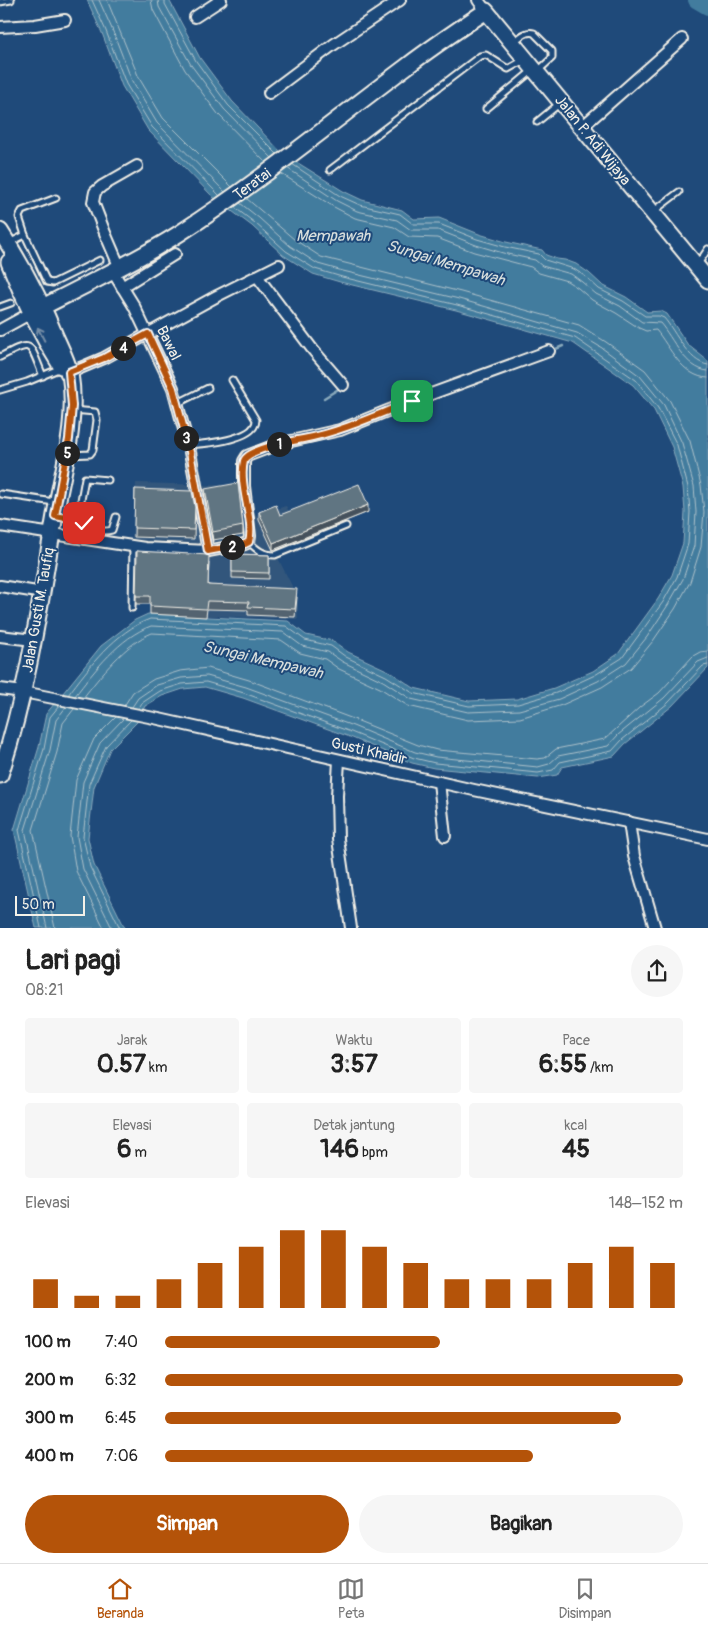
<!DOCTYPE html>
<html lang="id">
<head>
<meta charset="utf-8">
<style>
	body { margin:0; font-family:Pangolin,sans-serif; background:#f6f6f6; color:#222; height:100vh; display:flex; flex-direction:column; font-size:19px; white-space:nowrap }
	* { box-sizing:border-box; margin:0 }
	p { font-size:16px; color:#767676 }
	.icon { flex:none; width:28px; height:28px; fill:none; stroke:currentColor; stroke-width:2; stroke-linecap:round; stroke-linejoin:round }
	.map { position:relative; height:928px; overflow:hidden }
	.side { display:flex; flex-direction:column; background:#fff; flex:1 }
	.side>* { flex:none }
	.scale { position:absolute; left:15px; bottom:12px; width:70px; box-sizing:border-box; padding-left:5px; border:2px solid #f4f1e8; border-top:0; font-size:14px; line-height:18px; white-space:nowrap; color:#f4f1e8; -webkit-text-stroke:4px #1f4a7a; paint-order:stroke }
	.pin { position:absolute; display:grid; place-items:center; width:42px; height:42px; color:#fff; margin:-21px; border-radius:10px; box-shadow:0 2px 8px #0006 }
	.km { position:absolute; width:25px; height:25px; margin:-12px; border-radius:50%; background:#222; color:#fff; font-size:14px; line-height:25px; text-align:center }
	.round { display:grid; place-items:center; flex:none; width:52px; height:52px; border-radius:26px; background:#f6f6f6 }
	.headline { display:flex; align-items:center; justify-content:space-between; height:85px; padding:0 25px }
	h1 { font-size:28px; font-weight:700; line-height:38px }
	.stats { display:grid; grid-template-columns:repeat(3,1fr); gap:8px; height:85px; padding:5px 25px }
	.stats div { display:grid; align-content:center; border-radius:5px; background:#f6f6f6; text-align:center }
	.stats b { font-size:25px; font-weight:700 }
	.stats small { font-size:14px; font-weight:400 }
	.stats p { font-size:14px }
	.chart { height:140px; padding:10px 25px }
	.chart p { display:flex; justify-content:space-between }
	.chart svg { width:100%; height:90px; margin-top:5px; stroke:#b45309; stroke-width:6 }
	.action { display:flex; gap:10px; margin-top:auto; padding:10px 25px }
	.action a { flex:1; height:58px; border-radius:30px; background:#b45309; color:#fff; font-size:20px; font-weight:700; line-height:58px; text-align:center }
	.action a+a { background:#f6f6f6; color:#222 }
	ul { padding:0 25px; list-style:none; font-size:16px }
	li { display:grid; grid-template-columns:80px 60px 1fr; align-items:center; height:38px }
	li i { height:12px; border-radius:6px; background:#b45309 }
	.tab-bar { display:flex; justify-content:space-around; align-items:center; height:70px; border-top:1px solid #e0e0e0; background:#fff; font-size:14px; color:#767676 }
	.tab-bar a { display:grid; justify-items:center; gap:2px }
	.tab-bar .active { color:#b45309 }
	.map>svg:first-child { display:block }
	.built { fill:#33577c }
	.water { fill:#437b9e; stroke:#8aaabc }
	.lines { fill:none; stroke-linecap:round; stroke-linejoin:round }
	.shore { stroke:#adc2ca; stroke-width:1 }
	.stream { stroke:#8aaabc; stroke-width:2.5 }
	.river { stroke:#437b9e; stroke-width:16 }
	.lane-casing { stroke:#f4f1e8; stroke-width:9 }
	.street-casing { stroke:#f4f1e8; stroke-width:14 }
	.secondary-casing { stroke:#f4f1e8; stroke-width:19 }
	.lane { stroke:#1f4a7a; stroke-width:5 }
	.street { stroke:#1f4a7a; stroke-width:10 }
	.secondary { stroke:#1f4a7a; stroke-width:15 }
	.wall { fill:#536470; stroke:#f4f1e8 }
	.shaded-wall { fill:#44515b; stroke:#f4f1e8 }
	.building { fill:#617482; stroke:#f4f1e8 }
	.oneway { stroke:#748da6 }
	.route-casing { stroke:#fff; stroke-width:10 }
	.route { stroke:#b45309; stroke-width:6 }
	.labels { text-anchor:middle; stroke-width:4; stroke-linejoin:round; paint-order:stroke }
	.street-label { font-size:15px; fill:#f4f1e8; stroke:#1f4a7a }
	.water-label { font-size:16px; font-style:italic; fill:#d9dfdd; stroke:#1f4a7a }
</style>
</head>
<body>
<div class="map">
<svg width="708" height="928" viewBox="0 0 708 928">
	<rect width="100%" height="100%" fill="#1f4a7a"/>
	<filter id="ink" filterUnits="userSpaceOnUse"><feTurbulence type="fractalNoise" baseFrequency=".02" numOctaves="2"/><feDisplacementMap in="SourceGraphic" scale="10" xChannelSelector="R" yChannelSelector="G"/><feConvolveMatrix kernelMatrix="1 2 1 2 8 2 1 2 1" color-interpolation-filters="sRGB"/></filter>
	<g filter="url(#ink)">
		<path class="built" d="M136,483L240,486L256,515L286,506L306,545L278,558L298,598V619L149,614V605L134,604L132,537Z"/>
		<path class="water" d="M87,0H169L200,58L232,101L282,153L343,191L362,200L402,210L414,219L439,218L479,234L506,242L542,250L546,255L557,259L565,260L576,264L589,273L602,285L626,297L647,312L661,311L667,314L688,345L708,361V668L672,706L625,744L614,756L562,767L557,775L538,778L434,768L412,763L350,737L243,698L205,687L183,689L162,696L145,706L137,722L110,749L94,787L88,838L94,865L125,928H36L14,830L39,747L46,714L101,646L135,620L148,614L288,621L306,635L333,641L348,652L389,671L414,688L469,701L517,699L554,688L593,671L618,654L658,599L672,575L683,543L685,512L683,487L672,447L654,410L633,385L573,343L456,310L340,282L313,274L283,255L252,226L213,197L148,130L122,86L102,33Z"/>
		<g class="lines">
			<g class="shore">
				<path d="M92,0L106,31L126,84L152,127L220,196"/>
				<path d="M99,0L112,29L132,81L157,123L225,192"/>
				<path d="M107,0L139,78L163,118L232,187"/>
				<path d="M151,0L153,10L185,70L218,114L266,163"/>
				<path d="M158,0L159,7L191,65L224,109L272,158"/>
				<path d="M165,0V4L196,61L228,105L277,154"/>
				<path d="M292,164L340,196L360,205L400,214L413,224H439L477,239L505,247L539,254L545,260L574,269L586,277L599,289L623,301L645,316H659L664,318C676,332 688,362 708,365"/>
				<path d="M287,168L337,201L357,211L397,220L411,230H438L476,245L503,253L535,260L542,266L571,274L582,282L596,294L620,306L642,322L660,323C673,338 685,369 708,371"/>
				<path d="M280,173L334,207L355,218L394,227L409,237L437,238L474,252L531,267L539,273L567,281L578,288L592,300L616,313L639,328L646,331L656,330C670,347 682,377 708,378"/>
				<path d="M68,695C89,667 116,631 150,619L286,626L305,640L331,646L346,657L386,676L413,693L469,706L518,704L556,693L595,675L622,658L663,602L677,577L688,544L690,512L688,487L677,445L658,408L636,380L575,338L457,305L342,277L315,269L286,251L255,223L234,207"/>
				<path d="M75,696C94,671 120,637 151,626L283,632L302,646L328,652L343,662L383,681L411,699L468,712L519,710L559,699L598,681L626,663L647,637L668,605L683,579L694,546L696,512L694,486L682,443L664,405L640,376L602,348L577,333L459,299L343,271L318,264L290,246L259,218L240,203"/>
				<path d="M83,698C100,676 126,643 152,633L281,640L300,653L325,659L339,669L380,688L408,706L468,720L520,718L562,705L602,687L631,668L653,641L675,609L690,582L701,547L704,512L701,485L690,441L670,401L645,370L606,342L579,325L461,292L321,257L295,240L246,198"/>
				<path d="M124,706L133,692L154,679L180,671L208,668L249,680L356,720L418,745L437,750L537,759L545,758L556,749L605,739L640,707L659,693L693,656L700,652L708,651"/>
				<path d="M132,707L138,698L157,685L181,678L207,676L246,687L353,726L415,752L436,757L538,767L549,764L558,756L608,746L618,735L664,698L698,662L708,658"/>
				<path d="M138,709L142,703L160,691L182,684L206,682L244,693L351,732L414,758L435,763L538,773L553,770L560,762L612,751L622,740L668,703L703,666L708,665"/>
				<path d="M41,928L19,830L44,749L50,717L59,706"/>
				<path d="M47,928L25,830L50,750L56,720L66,707"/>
				<path d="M55,928L33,830L57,752L63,723L74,709"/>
				<path d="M104,928L76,871L70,836L76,780L94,739L116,717"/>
				<path d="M112,928L83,869L77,837L83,782L100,743L124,718"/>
				<path d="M120,928L90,867L83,837L89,784L106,746L131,720"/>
			</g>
			<g class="stream">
				<path d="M551,351L563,346"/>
				<path d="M324,398L340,388L339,387"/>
			</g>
			<path class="river" d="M696,0L708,7"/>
			<g class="lane-casing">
				<g id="lane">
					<path d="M0,2L11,0"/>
					<path d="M514,42C520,37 526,31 534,33L552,51V58L537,72"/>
					<path d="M486,109L533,70"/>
					<path d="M537,122L559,104"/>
					<path d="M330,170L480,56L486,55L508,69L524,60"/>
					<path d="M654,211L679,192"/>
					<path d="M25,235L47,282L53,283L100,260"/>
					<path d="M9,243L25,235L19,217L22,211L56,198"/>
					<path d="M698,264L708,249"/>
					<path d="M0,307L11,303"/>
					<path d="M0,357C34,339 29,343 43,376"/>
					<path d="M0,390L27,382L61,368"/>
					<path d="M178,403L208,388"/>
					<path d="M188,445C204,444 256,440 256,420L232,380"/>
					<path d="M70,455L90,454L93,450L97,420L95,412L73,410"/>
					<path d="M1,494L54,502"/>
					<path d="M56,516L72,519L78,517L85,478L108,480"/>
					<path d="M78,517C88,526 98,534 112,530L116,517"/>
					<path d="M249,542C257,550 263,555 275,555L346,526"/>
					<path d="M132,608L133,546"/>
				</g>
			</g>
			<g class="street-casing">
				<g id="street">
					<path d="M478,0L486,11"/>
					<path d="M195,17L221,0"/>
					<path d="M0,27L35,25L65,20"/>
					<path d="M269,93L333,45L400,0"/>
					<path d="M582,127L682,39"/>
					<path d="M120,268L105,233L93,202L95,192L102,186L137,166"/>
					<path d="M113,272L134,306L173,388L190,452L208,551"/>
					<path d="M257,276L313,350L343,385"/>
					<path d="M122,287L175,254"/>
					<path d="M0,330L31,313"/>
					<path d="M66,374L104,358L217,296L279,265"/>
					<path d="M0,526L145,548L208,551L245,544L249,542L250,536L244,486V461L247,456L278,444L340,430L412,401L549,351"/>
					<path d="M0,586L43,593"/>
					<path d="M0,636L33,640"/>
					<path d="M0,689L23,692L159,719L474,790L708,839"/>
					<path d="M339,760L337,796L338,839L351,928"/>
					<path d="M439,782L445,836"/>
					<path d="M629,822L634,856L655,928"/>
				</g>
			</g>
			<g class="secondary-casing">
				<g id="secondary">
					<path d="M0,231C22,265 41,301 56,338C61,349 67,361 70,373C78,421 63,469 55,515C40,603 28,690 0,775"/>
					<path d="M9,262C23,298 40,333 61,366"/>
					<path d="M31,313C81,287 133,263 180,233C259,182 331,123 406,67C432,47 459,29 486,11L708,280"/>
				</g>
			</g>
			<use href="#lane" class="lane"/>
			<use href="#street" class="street"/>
			<use href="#secondary" class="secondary"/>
		</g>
		<g class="wall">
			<path d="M135,489L195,507L194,539L134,537Z"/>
			<path d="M205,489L243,526V535L213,540L205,497Z"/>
			<path d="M259,512L280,515L368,512L273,550L259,520Z"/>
			<path d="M137,551L209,563L208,585L297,597L295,617L248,615V610L207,609L206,617L150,614V604H136Z"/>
			<path d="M232,554L269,555V579L232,578Z"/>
		</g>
		<path class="shaded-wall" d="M368,505V512L273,550V543Z"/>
		<g class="building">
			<path d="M238,483L243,526L213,532L205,489Z"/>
			<path d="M359,484L368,505L273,543L259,512L276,505L280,515Z"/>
			<path d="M135,489L192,491L195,507L194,530L134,528Z"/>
			<path d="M137,551L209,555L208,585L297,589L295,609L248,607L249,602L207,601L206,609L150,606V596H136Z"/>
			<path d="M232,554L269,555V573L232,572Z"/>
		</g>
		<defs><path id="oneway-shaft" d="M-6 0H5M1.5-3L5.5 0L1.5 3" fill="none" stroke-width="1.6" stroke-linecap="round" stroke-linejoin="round" transform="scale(1.25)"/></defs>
		<use class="oneway" href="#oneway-shaft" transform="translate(41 334) rotate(-117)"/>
	</g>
	<g class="lines" filter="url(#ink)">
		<g class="route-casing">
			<path id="route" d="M84,523L78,517L72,519L55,516L69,439L72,406L69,372L104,358L148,334L173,388L190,452L208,551L245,544L249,542C255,521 238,486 244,461C246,450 292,441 303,439C341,432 377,415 412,401"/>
		</g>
		<use href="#route" class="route"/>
	</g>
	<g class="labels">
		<g class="street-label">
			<text transform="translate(593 140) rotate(51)" y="5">Jalan P. Adi Wijaya</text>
			<text transform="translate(252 184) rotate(-36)" y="5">Teratai</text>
			<text transform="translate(169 343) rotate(64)" y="5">Bawal</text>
			<text transform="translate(38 610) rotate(-80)" y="5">Jalan Gusti M. Taufiq</text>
			<text transform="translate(369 751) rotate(13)" y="5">Gusti Khaidir</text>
		</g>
		<g class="water-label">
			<text x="333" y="241">Mempawah</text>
			<text transform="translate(446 262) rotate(17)" y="6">Sungai Mempawah</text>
			<text transform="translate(263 659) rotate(13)" y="6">Sungai Mempawah</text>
		</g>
	</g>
</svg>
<div class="scale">50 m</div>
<div class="pin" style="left:412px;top:401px;background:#1e9e55"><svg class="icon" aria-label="arrive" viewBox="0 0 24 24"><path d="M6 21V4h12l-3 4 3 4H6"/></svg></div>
<div class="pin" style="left:84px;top:523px;background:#d93025"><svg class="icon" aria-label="check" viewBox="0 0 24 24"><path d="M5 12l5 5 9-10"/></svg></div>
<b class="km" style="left:279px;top:444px">1</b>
<b class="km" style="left:232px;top:547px">2</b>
<b class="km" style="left:186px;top:438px">3</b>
<b class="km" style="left:123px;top:348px">4</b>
<b class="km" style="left:67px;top:453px">5</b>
</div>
<section class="side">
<div class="headline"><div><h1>Lari pagi</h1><p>08:21</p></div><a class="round"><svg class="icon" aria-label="share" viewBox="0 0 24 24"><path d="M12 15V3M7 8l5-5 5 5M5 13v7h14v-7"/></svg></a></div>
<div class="stats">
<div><p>Jarak</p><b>0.57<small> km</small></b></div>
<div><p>Waktu</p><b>3:57</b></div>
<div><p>Pace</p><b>6:55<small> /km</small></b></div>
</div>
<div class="stats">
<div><p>Elevasi</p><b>6<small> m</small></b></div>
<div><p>Detak jantung</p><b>146<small> bpm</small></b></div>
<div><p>kcal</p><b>45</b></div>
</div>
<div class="chart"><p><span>Elevasi</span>148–152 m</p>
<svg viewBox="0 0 160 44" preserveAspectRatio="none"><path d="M5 44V30M15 44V38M25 44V38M35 44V30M45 44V22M55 44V14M65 44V6M75 44V6M85 44V14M95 44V22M105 44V30M115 44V30M125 44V30M135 44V22M145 44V14M155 44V22"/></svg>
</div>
<ul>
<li><b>100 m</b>7:40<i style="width:53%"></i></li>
<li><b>200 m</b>6:32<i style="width:100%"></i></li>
<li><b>300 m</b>6:45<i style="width:88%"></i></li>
<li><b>400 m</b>7:06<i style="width:71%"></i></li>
</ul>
<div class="action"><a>Simpan</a><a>Bagikan</a></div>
</section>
<nav class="tab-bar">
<a class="active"><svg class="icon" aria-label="home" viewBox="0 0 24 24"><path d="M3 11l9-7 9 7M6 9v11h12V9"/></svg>Beranda</a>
<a><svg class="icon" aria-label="map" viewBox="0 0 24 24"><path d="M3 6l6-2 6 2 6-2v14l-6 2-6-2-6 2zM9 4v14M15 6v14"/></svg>Peta</a>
<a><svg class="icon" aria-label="saved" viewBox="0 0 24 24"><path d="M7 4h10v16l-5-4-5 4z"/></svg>Disimpan</a>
</nav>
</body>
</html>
